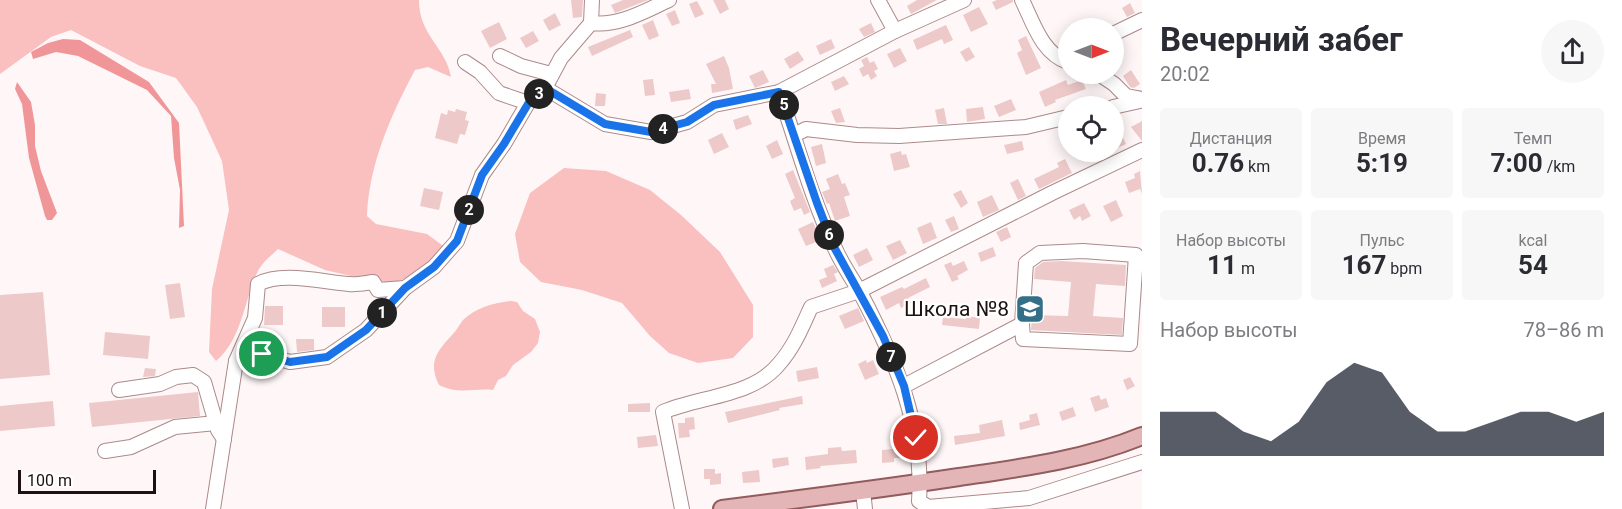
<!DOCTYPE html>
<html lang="ru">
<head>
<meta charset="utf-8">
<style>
	body { margin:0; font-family:Roboto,sans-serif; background:#f7f7f7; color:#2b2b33; height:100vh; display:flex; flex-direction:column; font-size:22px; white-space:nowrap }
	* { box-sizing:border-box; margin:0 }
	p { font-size:20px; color:#7c7c81 }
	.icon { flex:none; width:33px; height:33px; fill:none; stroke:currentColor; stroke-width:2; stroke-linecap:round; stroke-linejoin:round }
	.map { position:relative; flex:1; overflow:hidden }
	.details { display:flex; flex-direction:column; background:#fff; width:480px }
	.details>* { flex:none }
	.needle { width:39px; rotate:90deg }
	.fabs { position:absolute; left:1058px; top:18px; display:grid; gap:12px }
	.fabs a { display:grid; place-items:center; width:66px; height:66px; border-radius:50%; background:#fff; box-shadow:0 3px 15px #0003; font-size:30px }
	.scale { position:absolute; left:18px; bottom:15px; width:138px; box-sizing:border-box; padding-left:6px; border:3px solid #1c1010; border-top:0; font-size:16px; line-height:21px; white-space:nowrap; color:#1c1010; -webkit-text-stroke:4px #fff; paint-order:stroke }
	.pin { position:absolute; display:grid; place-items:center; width:51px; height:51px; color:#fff; margin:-26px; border:3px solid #fff; border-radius:50%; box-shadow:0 2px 6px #0007 }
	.km { position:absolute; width:30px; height:30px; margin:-15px; border-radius:50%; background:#222; color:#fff; font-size:16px; line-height:30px; text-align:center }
	.round { display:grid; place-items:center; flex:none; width:63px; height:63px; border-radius:32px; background:#f7f7f7 }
	.headline { display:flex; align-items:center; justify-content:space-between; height:102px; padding:0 18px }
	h1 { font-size:33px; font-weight:700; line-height:45px }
	.metrics { display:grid; grid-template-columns:repeat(3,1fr); gap:9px; height:102px; padding:6px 18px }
	.metrics div { display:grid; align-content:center; border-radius:6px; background:#f7f7f7; text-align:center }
	.metrics b { font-size:26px; font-weight:700 }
	.metrics small { font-size:16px; font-weight:400 }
	.metrics p { font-size:16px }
	.chart { height:168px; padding:12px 18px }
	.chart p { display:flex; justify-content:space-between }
	.chart svg { width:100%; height:108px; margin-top:6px; fill:#111827; opacity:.7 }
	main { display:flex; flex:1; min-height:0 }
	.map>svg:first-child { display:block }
	.green { fill:#fabfbf }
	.water { fill:#f19698 }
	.building { fill:#edc9c9 }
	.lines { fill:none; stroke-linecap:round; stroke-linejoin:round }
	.minor-casing { stroke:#ab8a8a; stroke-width:16 }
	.major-casing { stroke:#925b5c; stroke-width:20 }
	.minor { stroke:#fff; stroke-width:14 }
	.major { stroke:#e3b5b6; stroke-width:16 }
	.route-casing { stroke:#fff; stroke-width:12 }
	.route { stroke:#1a73e8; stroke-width:8 }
	.labels { text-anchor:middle; stroke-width:4.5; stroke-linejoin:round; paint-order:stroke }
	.poi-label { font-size:21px; fill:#1c1010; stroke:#fff; text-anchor:end }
</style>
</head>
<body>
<main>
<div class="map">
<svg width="1142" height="509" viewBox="0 0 1142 509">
	<rect width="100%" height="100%" fill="#fff7f7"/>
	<g class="green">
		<path d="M0,0H419C419,36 446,47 451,77L428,67L415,70C391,115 369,164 367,216L376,224L427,234L446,248L417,274L393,283L364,279L325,270L278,249C272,255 263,262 259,269C244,298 243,339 216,361L209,352L212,289L229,210L222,161L197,107L176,78L140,66L71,30L51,37L0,74Z"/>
		<path d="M564,168L606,171L650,190L681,215L720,252L753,305V337L733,358L698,363L669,353L650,336L622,303L582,290L541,282L520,262L515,234L530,193Z"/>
		<path d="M511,301L517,302L523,311L535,319L540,332L538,343L531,352L513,365L506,376L498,380L493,390C472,388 460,395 439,385C428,363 436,352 452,335C456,331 459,325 463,320C476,308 493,303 511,301Z"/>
	</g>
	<g class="water">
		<path d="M63,39L80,40L149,82L179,123L184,226L179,228L180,190L174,158L171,116L147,90L78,56L56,52L33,59L31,52L48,43Z"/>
		<path d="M17,82L31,102L35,125V146L41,171L57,213L52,220H47L45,216L29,158L22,104L15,89Z"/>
	</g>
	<g class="building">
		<path d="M571,0H583L582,17L573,18Z"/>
		<path d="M623,0H648L615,13L611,5Z"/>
		<path d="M713,0H725L729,9L720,14Z"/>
		<path d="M917,0H937L911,14L907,6Z"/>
		<path d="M997,0H1013V2L996,10L992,2Z"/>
		<path d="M697,1L704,14L695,18L689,4Z"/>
		<path d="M1130,3L1135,13L1127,17L1122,8Z"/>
		<path d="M979,7L988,24L971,32L963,15Z"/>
		<path d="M675,10L680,23L672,26L666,14Z"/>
		<path d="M555,13L561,25L549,31L543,20Z"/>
		<path d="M653,20L659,36L649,40L642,25Z"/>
		<path d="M499,22L507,39L490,48L481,31Z"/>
		<path d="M871,23L875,32L864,37L859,29Z"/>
		<path d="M946,25L953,40L944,44L942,39L917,50L913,40Z"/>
		<path d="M630,30L633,37L592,56L588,47Z"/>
		<path d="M533,31L539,41L526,48L520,38Z"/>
		<path d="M1026,36L1041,68L1026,75L1017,53L1022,50L1018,40Z"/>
		<path d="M831,39L835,48L820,55L816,46Z"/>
		<path d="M1118,41L1122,49L1113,53V43Z"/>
		<path d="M969,47L975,57L966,62L960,52Z"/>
		<path d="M900,48L907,61L894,68L887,54Z"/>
		<path d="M798,51L804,60L790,69L784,59Z"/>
		<path d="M724,56L729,68L733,89L712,93L711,84H716L706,64Z"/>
		<path d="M867,57L870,63L874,61L878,69L874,71L877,76L871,80L868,74L863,77L859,69L864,66L861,60Z"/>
		<path d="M763,70L769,82L755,88L749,76Z"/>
		<path d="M1131,70L1140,84L1134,88L1130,87L1123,76Z"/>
		<path d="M844,76L849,84L835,91L831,82Z"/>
		<path d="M653,79L655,95L645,96L643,80Z"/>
		<path d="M1066,80L1068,85L1082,80L1086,89L1055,100L1056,102L1045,107L1039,92Z"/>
		<path d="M689,89L691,99L671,102L669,92Z"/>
		<path d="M596,93L606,94L605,106H595Z"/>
		<path d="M1011,99L1016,110L999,117L994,106Z"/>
		<path d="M983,107L985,119L967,122L966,109Z"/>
		<path d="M840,108L845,122L836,123L831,111Z"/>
		<path d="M944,108L947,124H938L935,110Z"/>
		<path d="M456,109L467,112L465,120L469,121L465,135L460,134L457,144L435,138L441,113L447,115L448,110L455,112Z"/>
		<path d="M748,115L752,124L736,130L733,120Z"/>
		<path d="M1142,121V141L1131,127Z"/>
		<path d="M722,133L729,147L714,154L708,140Z"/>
		<path d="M1121,134L1126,144L1113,150V138Z"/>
		<path d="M777,140L783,154L772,159L766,146Z"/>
		<path d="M1022,141L1024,150L1007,154L1004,145Z"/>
		<path d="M822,144L826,163L816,166L811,147Z"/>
		<path d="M901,151L902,155L906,154L910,167L894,171L890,154Z"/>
		<path d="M1065,159L1072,173L1039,189L1034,179L1059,167L1057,163Z"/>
		<path d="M793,170L810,212L804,215L801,208L794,211L790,201L795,198L785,174Z"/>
		<path d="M1140,171L1142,194L1140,189L1129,193L1125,182L1135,178L1134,174Z"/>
		<path d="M838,174L842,184L845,183L850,195L844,197L850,216L835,221L829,203L827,204L822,192L830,189L826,179Z"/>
		<path d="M1018,179L1026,196L1018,200L1010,183Z"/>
		<path d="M424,188L443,192L439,210L420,206Z"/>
		<path d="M961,190L968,203L961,208L953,194Z"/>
		<path d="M992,195L999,210L983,217L977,202Z"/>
		<path d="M1116,200L1123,216L1111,222L1103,206Z"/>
		<path d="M1084,203L1091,216L1082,221L1080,216L1074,220L1069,210Z"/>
		<path d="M954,216L959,229L951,232L945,220Z"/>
		<path d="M813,222L821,240L806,246L798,229Z"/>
		<path d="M931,222L937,238L923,244L917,228Z"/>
		<path d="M1007,227L1011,237L1001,242L996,232Z"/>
		<path d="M900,240L907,253L893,260L886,246Z"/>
		<path d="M993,247L996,256L981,262L978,253Z"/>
		<path d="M867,248L873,260L859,267L853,255Z"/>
		<path d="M964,261L968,270L957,276L959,279L952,282L944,265L951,262L953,266Z"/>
		<path d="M1061,261L1126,265L1125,286L1096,284L1093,316L1123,318L1122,335L1031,330L1032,315L1068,316L1071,282L1034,279L1035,268L1043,262Z"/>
		<path d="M833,265L838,272L834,274L837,281L822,288L819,280L827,277L824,269Z"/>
		<path d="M926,278L930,287L908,298L911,303L901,308L899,303L886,310L880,297L902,287L904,289Z"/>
		<path d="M180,283L185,317L170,319L165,285Z"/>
		<path d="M43,292L50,375L0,379V295Z"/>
		<path d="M265,306H283V325H264Z"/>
		<rect x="322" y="307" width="23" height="20"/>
		<path d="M858,308L864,321L845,329L839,316Z"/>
		<path d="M966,316L980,318L979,329L942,325L943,317L966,319Z"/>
		<path d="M105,332L150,336L148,359L103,355Z"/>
		<path d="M296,339H314V350L297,352Z"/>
		<path d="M866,360L867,363L873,360L879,374L865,380L858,364Z"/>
		<path d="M817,367L819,378L798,382L796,371Z"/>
		<path d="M145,368L156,369L155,376L143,377Z"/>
		<path d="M1130,377L1135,386L1127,390L1123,380Z"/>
		<path d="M198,392L200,416L92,427L89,403Z"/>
		<path d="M1099,395L1101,400L1106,398L1109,407L1095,412L1090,398Z"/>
		<path d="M802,396L803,404L779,408L780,410L728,423L725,412Z"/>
		<path d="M53,401L55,426L0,431V406Z"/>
		<path d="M650,403V412H628V404Z"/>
		<path d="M1073,407L1076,416L1062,421L1059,412Z"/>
		<path d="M1037,413L1040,425L1020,430L1019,423L1030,420L1029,415Z"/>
		<path d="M694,417L695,429L689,430L690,437L679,438L678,423H685V418Z"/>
		<path d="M1002,420L1005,436L955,445L954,436L980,433L979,425Z"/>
		<path d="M656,435L658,446L638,448L637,437Z"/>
		<path d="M892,443H902L903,458H894V462L882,463V450L893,449Z"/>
		<path d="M841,447L842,451L856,450L857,463L820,466L821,468L806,470L805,457L828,454V448Z"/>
		<path d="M788,457L789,465L773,468L772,459Z"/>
		<path d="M704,469H715V474L721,473V484L710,485V479H704Z"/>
		<path d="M759,470L760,482L743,483L742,472Z"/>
	</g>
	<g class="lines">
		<g class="minor-casing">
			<g id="minor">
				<path d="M878,0L895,31"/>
				<path d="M1022,0C1033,22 1042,54 1068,62"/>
				<path d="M591,23L592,0"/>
				<path d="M1113,34L1142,20"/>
				<path d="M500,56L521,66L551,74"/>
				<path d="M465,62L480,72L499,93L528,103"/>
				<path d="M1099,74L1114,84L1126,96L1142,99"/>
				<path d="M545,88L605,124L651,132L687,122L714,105L779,92L895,31L964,0"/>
				<path d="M779,92C797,143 811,197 834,246C841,263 852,278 861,294C895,359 924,426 919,501L928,507L1029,498L1142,462"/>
				<path d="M1113,107L1140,101"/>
				<path d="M794,135L806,129L857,135L899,136L1026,127L1068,117"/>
				<path d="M236,361L262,354L290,362L327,357L366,330L405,288L434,267L457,241L482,175L504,144L528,103L545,88L561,58L591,23C618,27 645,11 669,0"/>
				<path d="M904,386L1022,324L1023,339L1130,344L1136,255L1083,251L1040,253L1026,263L1022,324"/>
				<path d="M119,390L160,384L176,377L193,375L204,382L218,430L224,439"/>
				<path d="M105,451L131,447L175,427L216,423"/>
				<path d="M863,491L865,509"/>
				<path d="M213,509L236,361L255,318L258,284C282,271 322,282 349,284C356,285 365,283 373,282L378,290L405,288"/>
				<path d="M682,509L663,412C700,396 752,397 779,364C794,347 802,327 811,307L859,291L1052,193L1142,150"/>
			</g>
		</g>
		<g class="major-casing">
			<path id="major" d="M722,509C801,499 880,489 959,477C1020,468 1084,460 1142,436"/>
		</g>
		<use href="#minor" class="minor"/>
		<use href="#major" class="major"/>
	</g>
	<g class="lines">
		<g class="route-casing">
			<path id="route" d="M262,354L290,362L327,357L366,330L405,288L434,267L457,241L482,175L504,144L528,104L545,88L605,124L651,132L687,122L714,105L779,92L817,203L834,247L883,336L904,386L916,438"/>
		</g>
		<use href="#route" class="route"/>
	</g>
	<defs>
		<g id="school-square" transform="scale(1.5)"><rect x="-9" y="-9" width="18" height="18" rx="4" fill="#346e87" stroke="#fff"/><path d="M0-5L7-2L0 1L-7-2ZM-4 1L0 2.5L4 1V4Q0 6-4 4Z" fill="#fff"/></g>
	</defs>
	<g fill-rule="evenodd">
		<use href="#school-square" x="1030" y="309"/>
	</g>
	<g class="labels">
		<g class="poi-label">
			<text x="1009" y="316">Школа №8</text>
		</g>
	</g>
</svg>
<div class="fabs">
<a><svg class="needle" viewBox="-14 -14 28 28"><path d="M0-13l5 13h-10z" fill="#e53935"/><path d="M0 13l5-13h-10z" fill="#7c7c81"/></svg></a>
<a><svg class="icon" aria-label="locate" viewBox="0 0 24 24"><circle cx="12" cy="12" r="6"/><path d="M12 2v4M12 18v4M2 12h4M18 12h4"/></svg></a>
</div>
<div class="scale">100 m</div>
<div class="pin" style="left:262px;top:354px;background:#1e9e55"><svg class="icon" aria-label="arrive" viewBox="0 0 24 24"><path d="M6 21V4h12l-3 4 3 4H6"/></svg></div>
<div class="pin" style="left:916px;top:438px;background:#d93025"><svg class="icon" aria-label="check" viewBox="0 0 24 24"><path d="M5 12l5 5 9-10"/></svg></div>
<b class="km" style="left:382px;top:313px">1</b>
<b class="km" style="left:469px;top:210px">2</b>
<b class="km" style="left:539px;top:94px">3</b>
<b class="km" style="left:663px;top:129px">4</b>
<b class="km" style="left:784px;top:105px">5</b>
<b class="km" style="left:829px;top:235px">6</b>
<b class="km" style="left:891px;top:357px">7</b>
</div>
<section class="details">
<div class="headline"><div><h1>Вечерний забег</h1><p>20:02</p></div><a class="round"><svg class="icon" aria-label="share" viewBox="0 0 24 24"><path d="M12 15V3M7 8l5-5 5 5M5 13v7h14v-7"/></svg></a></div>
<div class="metrics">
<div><p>Дистанция</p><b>0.76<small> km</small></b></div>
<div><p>Время</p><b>5:19</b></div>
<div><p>Темп</p><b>7:00<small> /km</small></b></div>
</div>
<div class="metrics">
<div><p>Набор высоты</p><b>11<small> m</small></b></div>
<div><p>Пульс</p><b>167<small> bpm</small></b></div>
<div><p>kcal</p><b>54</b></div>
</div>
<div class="chart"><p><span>Набор высоты</span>78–86 m</p>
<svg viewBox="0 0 160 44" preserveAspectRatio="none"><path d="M0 44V26L10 26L20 26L30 34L40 38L50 30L60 14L70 6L80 10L90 26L100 34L110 34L120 30L130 26L140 26L150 30L160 26V44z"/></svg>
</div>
</section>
</main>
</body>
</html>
